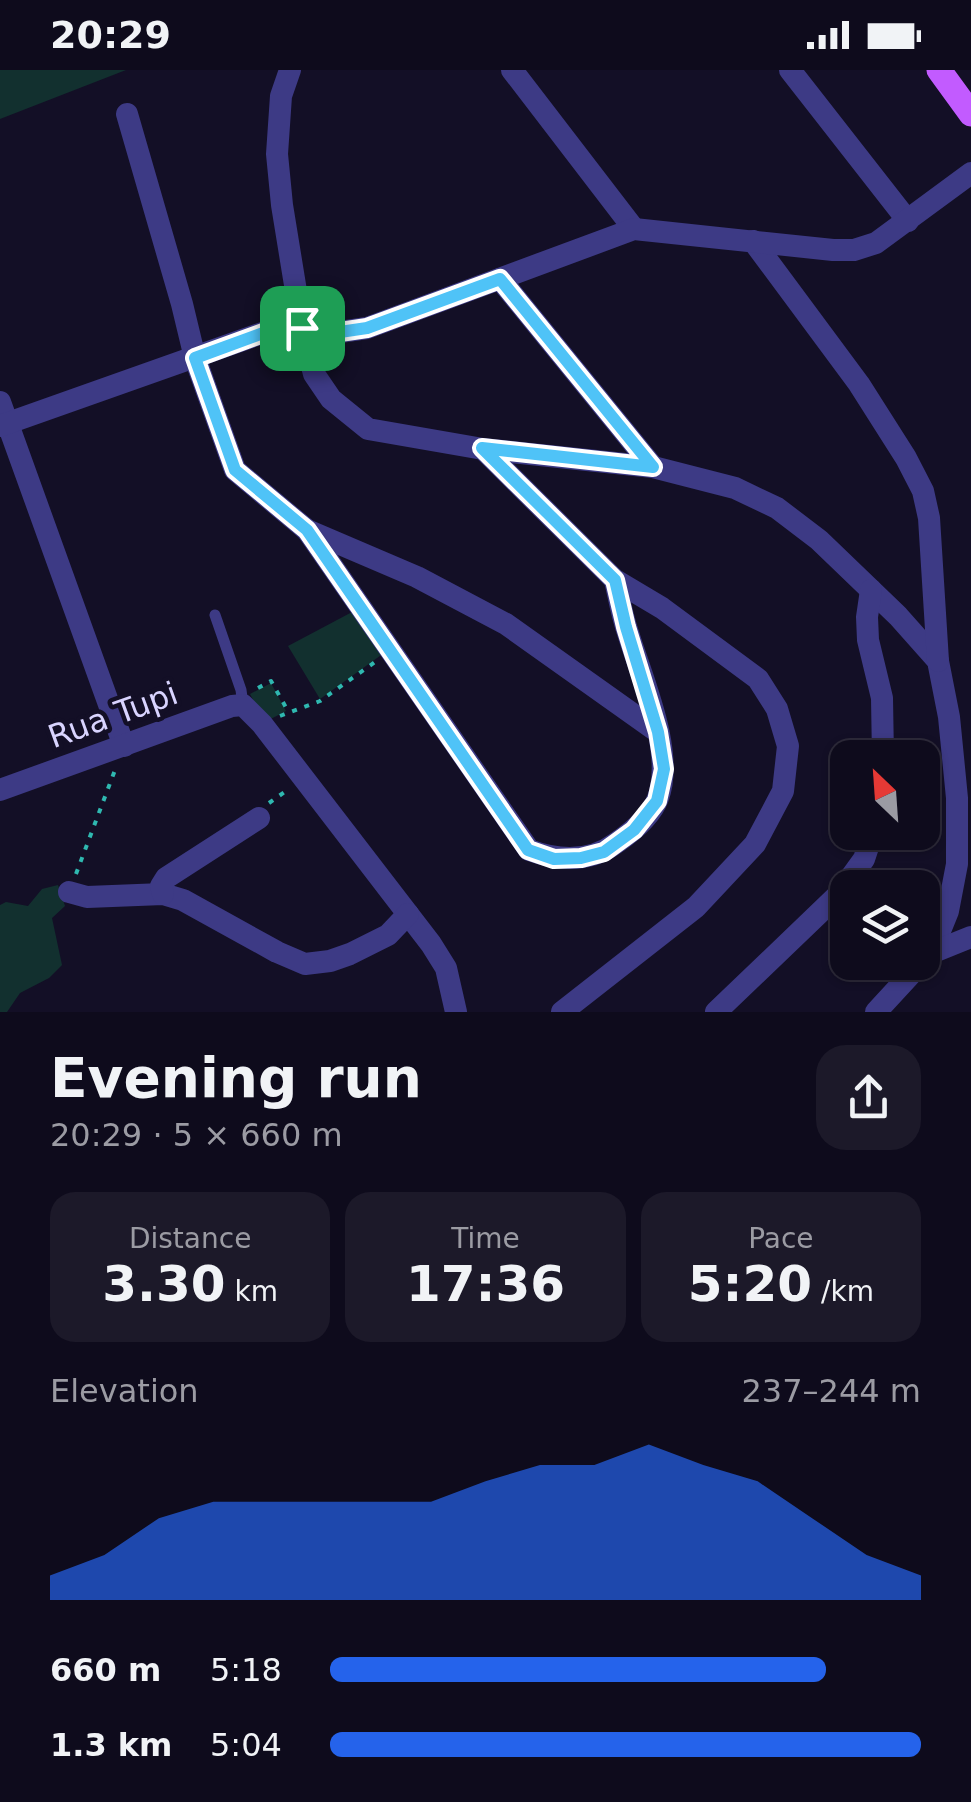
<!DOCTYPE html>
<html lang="en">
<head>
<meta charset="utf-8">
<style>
	body { margin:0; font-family:"DejaVu Sans",sans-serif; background:#1c1929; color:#f1f3f6; height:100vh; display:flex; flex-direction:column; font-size:38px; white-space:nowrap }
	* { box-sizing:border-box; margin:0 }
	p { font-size:32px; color:#9b9ba3 }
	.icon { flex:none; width:55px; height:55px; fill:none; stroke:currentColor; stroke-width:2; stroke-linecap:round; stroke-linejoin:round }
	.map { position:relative; height:942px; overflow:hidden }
	.side { display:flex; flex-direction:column; background:#0e0b1c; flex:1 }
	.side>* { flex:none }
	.needle { width:65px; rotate:335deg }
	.controls { position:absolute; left:830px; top:670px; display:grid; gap:20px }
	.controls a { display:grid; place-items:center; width:110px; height:110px; border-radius:20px; background:#0e0b1c; box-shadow:0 2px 8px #0004,0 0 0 2px #2e2b3b; font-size:50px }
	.pin { position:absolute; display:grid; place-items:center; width:85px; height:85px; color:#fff; margin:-42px; border-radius:20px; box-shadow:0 5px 15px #0006 }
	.round { display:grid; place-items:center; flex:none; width:105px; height:105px; border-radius:30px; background:#1c1929 }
	.head { display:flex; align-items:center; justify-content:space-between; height:170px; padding:0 50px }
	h1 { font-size:55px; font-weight:800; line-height:75px }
	.figures { display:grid; grid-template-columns:repeat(3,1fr); gap:15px; height:170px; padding:10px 50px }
	.figures div { display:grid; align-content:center; border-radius:25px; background:#1c1929; text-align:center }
	.figures b { font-size:50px; font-weight:800 }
	.figures small { font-size:28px; font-weight:400 }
	.figures p { font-size:28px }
	.chart { height:280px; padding:20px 50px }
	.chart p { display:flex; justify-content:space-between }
	.chart svg { width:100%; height:180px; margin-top:10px; fill:#2563eb; opacity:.7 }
	ul { padding:0 50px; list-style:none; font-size:32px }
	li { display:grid; grid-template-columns:160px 120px 1fr; align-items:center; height:75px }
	li i { height:25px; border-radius:12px; background:#2563eb }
	.status { display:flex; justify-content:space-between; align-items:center; height:70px; padding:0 50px; background:#0e0b1c; direction:ltr }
	.status svg { height:28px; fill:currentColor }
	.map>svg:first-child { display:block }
	.green { fill:#12302f }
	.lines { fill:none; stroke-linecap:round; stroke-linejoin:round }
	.path { stroke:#2fb8b0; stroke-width:4; stroke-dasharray:5 8; stroke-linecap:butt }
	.service { stroke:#3d3a85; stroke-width:11 }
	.minor { stroke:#3d3a85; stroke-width:22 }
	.primary { stroke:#c25bff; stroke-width:25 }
	.route-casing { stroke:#fff; stroke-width:20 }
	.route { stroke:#4fc3f7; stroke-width:12 }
	.labels { text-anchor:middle; stroke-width:9; stroke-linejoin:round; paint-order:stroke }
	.street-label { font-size:32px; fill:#d9d4ff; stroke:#130f26 }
</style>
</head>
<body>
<div class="status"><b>20:29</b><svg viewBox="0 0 49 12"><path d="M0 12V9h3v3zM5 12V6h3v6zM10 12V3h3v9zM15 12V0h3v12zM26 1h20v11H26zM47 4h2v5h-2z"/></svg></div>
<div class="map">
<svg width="971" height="942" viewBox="0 0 971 942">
	<rect width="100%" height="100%" fill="#130f26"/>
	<g class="green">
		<path d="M0,0H126L0,49Z"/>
		<path d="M354,541L384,583L320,629L288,576Z"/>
		<path d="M271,613L286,641L265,652L250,624Z"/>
		<path d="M58,815L65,836L52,848L62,895L49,908L20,923L7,942H0V835L6,832L28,836L42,819Z"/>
	</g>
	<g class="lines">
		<g class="path">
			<path d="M258,618L271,611L288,641"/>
			<path d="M280,646L320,631L375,592"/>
			<path d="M269,733L286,721"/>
			<path d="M76,804L115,700"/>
		</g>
		<path class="service" d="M215,545L241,620L243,635"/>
		<g class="minor">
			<path d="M290,0L281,26L277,84L282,135L302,258L314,304L331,329L368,359L483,379L653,397L735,418L777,438L819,470L898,546L938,591L949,647L957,728V794L948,841L931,883L922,892"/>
			<path d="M512,0L634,159"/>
			<path d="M790,0L908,151"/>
			<path d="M127,44L182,234L195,288L235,400L307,460"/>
			<path d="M753,171L859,314L906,388L923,421L929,448L938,591"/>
			<path d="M500,209L653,397"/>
			<path d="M0,332L124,676"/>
			<path d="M0,356L282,256L340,262L367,258L634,159L833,180H854L876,173L971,103"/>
			<path d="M483,379L615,510L662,538L758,609L777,639L788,676L783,721L755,774L696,837L562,942"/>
			<path d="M615,510C619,528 622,546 628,563C642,609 675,682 658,728C651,747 632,762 616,773C589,793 559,791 529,780L307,460L417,507L506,554L658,662"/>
			<path d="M871,520L867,547L868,570L882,628L883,688"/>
			<path d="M0,720L232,636L243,635L262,654L431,874L446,898L456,942"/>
			<path d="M69,822L87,827L163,824L183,830L277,882L305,894L330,891L350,884L388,865L408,844"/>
			<path d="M163,824L161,816L166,808L259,748"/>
			<path d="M931,883L971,867"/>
			<path d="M716,942L838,825L864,789L873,762"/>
			<path d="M876,942L922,892"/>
		</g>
		<path class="primary" d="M939,0L971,44"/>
	</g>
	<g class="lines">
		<g class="route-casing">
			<path id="route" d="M500,209L653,397L482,378L615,510L626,557L658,662L664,699L657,731L634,760L604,782L581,788L554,789L528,780L307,460L235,400L195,288L282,256L340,262L367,258Z"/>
		</g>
		<use href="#route" class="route"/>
	</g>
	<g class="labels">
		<g class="street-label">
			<text transform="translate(113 645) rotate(-20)" y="11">Rua Tupi</text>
		</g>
	</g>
</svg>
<div class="controls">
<a><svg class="needle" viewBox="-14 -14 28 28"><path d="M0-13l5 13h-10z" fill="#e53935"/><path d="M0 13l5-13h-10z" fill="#9b9ba3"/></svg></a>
<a><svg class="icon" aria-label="layers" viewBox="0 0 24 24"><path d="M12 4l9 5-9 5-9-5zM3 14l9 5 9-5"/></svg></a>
</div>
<div class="pin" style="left:302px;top:258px;background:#1e9e55"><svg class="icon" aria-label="arrive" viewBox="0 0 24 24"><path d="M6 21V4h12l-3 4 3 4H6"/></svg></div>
</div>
<section class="side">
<div class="head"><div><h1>Evening run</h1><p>20:29 · 5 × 660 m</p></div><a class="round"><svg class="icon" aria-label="share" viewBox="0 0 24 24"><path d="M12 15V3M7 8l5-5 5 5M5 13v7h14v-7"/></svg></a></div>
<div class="figures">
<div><p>Distance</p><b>3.30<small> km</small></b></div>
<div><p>Time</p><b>17:36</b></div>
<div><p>Pace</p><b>5:20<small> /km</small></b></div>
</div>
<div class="chart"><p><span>Elevation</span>237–244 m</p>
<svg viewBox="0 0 160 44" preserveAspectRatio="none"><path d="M0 44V38L10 33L20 24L30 20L40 20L50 20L60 20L70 20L80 15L90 11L100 11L110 6L120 11L130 15L140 24L150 33L160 38V44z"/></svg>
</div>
<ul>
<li><b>660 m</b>5:18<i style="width:84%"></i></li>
<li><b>1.3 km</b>5:04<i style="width:100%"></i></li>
</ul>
</section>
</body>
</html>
